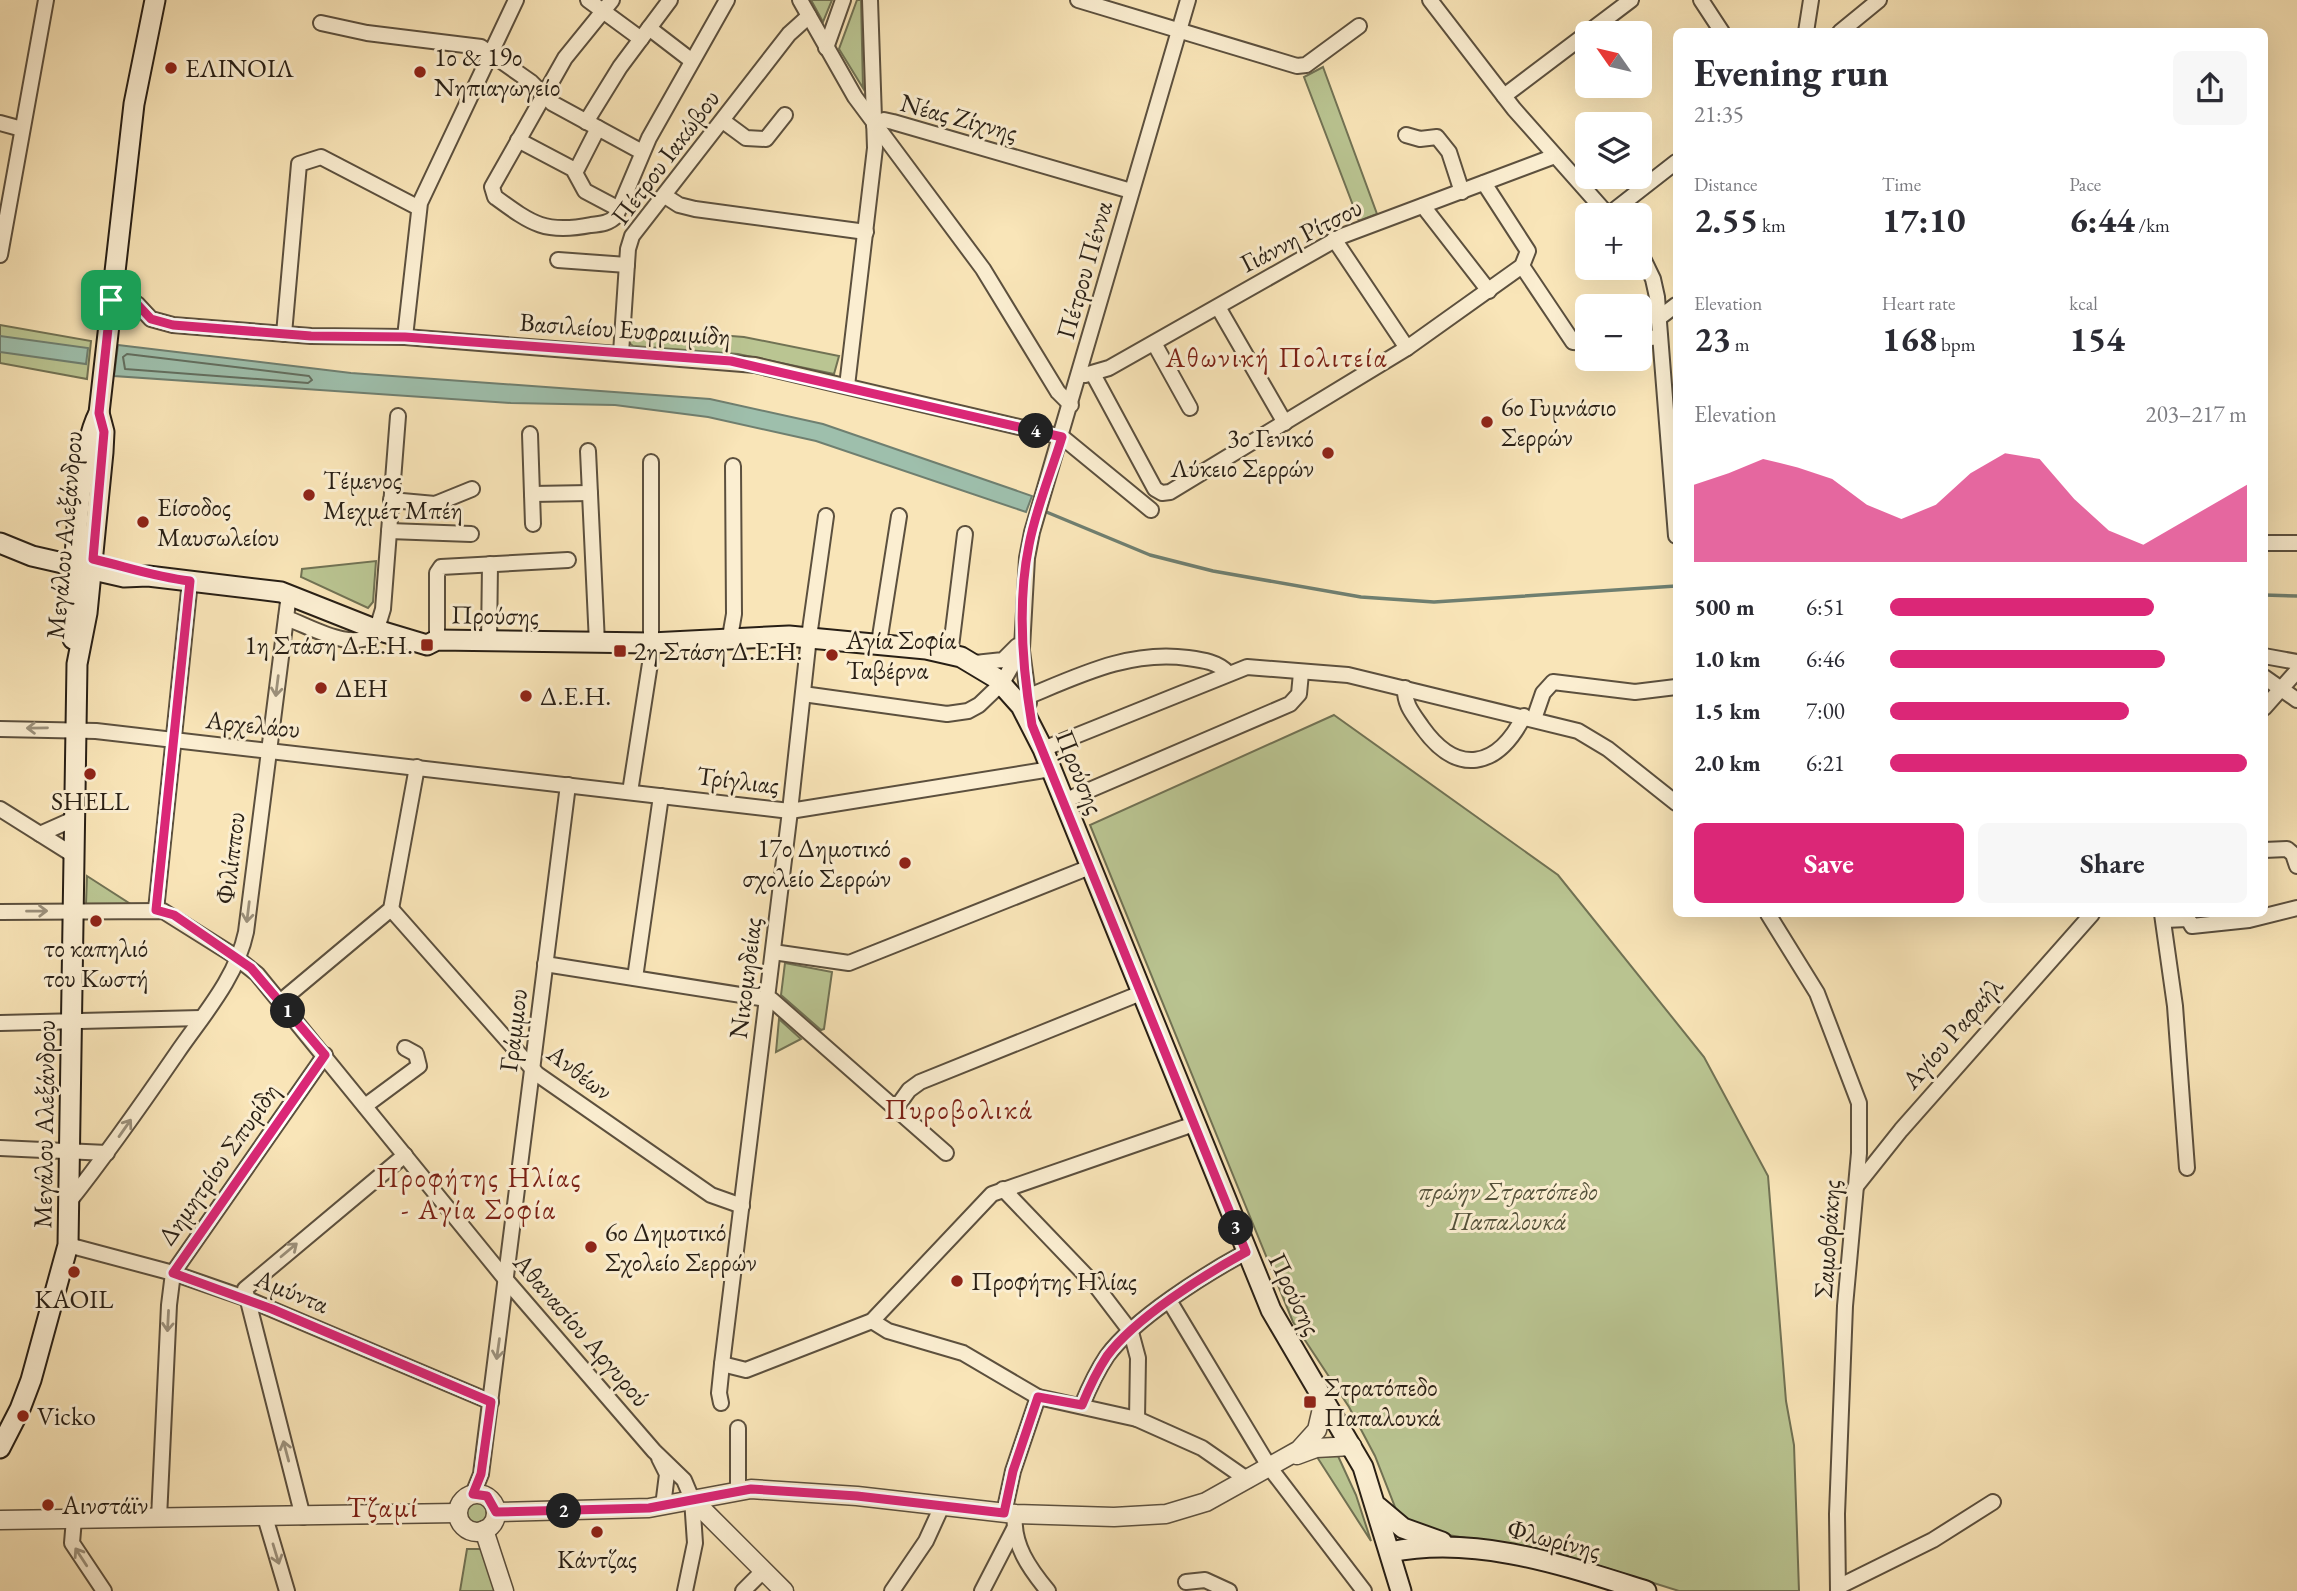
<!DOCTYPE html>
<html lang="en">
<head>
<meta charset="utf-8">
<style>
	body { margin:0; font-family:"EB Garamond",serif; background:#f7f7f7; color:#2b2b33; height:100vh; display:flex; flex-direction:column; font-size:26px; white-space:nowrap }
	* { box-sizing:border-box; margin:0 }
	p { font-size:23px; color:#7c7c81 }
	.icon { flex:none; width:38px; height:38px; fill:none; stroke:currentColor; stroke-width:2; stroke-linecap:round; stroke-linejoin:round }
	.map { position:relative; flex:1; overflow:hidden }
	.sheet { position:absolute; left:1673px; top:28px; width:595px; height:889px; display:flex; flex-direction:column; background:#fff; border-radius:10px; box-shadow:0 7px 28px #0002 }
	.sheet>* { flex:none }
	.needle { width:46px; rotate:304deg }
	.buttons { position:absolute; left:1575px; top:21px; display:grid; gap:14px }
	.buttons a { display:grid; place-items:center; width:77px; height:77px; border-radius:10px; background:#fff; box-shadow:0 7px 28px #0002; font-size:35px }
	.pin { position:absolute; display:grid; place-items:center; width:60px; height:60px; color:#fff; margin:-30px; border-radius:14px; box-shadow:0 4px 10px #0006 }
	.km { position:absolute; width:35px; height:35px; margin:-18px; border-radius:50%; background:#222; color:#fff; font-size:19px; line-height:35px; text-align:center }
	.round { display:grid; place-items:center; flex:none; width:74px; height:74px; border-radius:10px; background:#f7f7f7 }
	.head { display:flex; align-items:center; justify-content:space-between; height:119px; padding:0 21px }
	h1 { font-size:38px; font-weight:700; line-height:52px }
	.metrics { display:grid; grid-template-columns:repeat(3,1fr); gap:10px; height:119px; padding:7px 21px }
	.metrics div { display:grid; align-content:center }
	.metrics b { font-size:35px; font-weight:700 }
	.metrics small { font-size:19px; font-weight:400 }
	.metrics p { font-size:19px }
	.chart { height:196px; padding:14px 21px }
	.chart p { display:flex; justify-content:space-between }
	.chart svg { width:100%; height:126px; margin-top:7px; fill:#db2777; opacity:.7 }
	.button { display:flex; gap:14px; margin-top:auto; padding:14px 21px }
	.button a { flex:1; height:80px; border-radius:10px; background:#db2777; color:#fff; font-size:28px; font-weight:700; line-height:80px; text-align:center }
	.button a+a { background:#f7f7f7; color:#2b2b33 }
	ul { padding:0 21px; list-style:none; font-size:23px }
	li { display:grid; grid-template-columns:112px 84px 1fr; align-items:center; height:52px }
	li i { height:18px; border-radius:9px; background:#db2777 }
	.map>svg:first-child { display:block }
	.green { fill:#bac592; stroke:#717254; stroke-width:2 }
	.water { fill:#9ebfac; stroke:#6f7f70; stroke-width:2 }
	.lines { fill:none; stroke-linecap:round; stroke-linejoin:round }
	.shore { stroke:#636f60; stroke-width:2 }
	.stream { stroke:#6f7f70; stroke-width:3.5 }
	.minor-casing { stroke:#5c503e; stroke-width:18 }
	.tertiary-casing { stroke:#5c503e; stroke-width:21 }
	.secondary-casing { stroke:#281f15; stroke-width:23 }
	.minor { stroke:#fbeed1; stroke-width:14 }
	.tertiary { stroke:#fbeed1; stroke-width:18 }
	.secondary { stroke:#fbeed1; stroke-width:19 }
	.oneway { stroke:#9c917c }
	.route-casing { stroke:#fff; stroke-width:14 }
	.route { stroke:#db2777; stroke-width:9 }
	.poi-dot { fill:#8f2418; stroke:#fbeed1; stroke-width:2.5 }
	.labels { text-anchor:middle; stroke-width:6; stroke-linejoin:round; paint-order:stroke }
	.poi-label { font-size:26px; fill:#281f15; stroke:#fbeed1; text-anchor:start }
	.street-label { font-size:26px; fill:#281f15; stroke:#fbeed1 }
	.park-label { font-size:26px; font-style:italic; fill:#54513a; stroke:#fbeed1 }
	.neighbourhood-label { font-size:28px; letter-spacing:2px; fill:#7a1f14; stroke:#fbeed1 }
</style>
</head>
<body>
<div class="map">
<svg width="2297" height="1591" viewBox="0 0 2297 1591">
	<rect width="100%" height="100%" fill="#f9e5b8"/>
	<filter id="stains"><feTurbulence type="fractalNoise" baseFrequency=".00286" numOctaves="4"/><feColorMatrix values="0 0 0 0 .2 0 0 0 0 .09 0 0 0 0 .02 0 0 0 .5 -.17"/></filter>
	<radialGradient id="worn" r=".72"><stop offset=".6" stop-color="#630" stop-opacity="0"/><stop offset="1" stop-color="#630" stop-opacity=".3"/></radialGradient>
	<g class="green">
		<path d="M811,0H832L823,22Z"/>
		<path d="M857,0H861L863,88L839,49Z"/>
		<path d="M1323,67L1377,214L1359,221L1304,77Z"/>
		<path d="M0,325L91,341L87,379L0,363Z"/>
		<path d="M630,328L744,337L839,356L834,374L738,354L633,346L628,342Z"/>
		<path d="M376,561L373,602L368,608L301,577L302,569Z"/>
		<path d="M1334,715L1558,875L1704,1057L1768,1176L1786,1401L1794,1445L1799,1591H1679L1558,1553L1448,1535L1416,1526L1397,1512L1375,1456L1349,1407L1293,1322L1090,825Z"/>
		<path d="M87,876L132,905L86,904Z"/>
		<path d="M785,963L832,972L824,1029L821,1030L781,995Z"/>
		<path d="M779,1019L801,1039L776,1052Z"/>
		<path d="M1338,1456L1356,1495L1371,1541L1317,1457Z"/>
		<circle cx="477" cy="1512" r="11"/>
		<path d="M467,1549H483L497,1591H460Z"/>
	</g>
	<g class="water">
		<path d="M0,336L88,348L86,364L0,352Z"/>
		<path d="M118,345L351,373L710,399L823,424L1032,496L1026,512L816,441L708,417L615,405L511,403L114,376Z"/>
	</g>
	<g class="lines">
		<path class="shore" d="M127,354L309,376L312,380L308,383L125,369L123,357Z"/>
		<g class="stream">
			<path d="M1044,511L1150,555L1213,571L1361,597L1434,602L1676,586"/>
			<path d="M2264,595L2297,596"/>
		</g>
		<g class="minor-casing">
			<g id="minor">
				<path d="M588,0L641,39"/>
				<path d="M612,0L565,58L492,187L495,197C532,224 545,234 591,225C601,224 610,223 616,216L649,138L727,0"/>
				<path d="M800,0L855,97L983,269L1058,392L1071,405"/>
				<path d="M1078,0L1297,66L1306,65L1359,26"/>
				<path d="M1430,0L1514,109L1608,215"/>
				<path d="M1701,0L1722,32"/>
				<path d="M321,23L367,33L481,47L531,82L552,103L642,152"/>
				<path d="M649,28L692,61"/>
				<path d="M1806,32L1811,0"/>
				<path d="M1840,32L1879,0"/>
				<path d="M826,48L843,0"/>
				<path d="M1504,96L1631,0"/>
				<path d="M723,121L746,138L766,139L785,115"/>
				<path d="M586,122L620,67L670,0"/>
				<path d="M0,123L22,129"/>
				<path d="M874,125L884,120L893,122L1131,191"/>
				<path d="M1406,135L1420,139L1437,137L1449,152L1462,192"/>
				<path d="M518,140L573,169L585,191L619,209"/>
				<path d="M576,171L598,128"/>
				<path d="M665,196L679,205L695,209L866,232"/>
				<path d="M1423,206L1489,291"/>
				<path d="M1608,215L1676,162"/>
				<path d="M1334,239L1407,348"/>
				<path d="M1640,252L1653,279L1657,297L1676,536"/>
				<path d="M0,255L46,0"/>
				<path d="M558,260L627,265"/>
				<path d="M1522,266L1573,342L1587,343"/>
				<path d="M111,300L137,304L151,319L173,325L311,336L405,337L755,365L1062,437L1151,510"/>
				<path d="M1218,307L1285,423"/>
				<path d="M1659,318L1676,305"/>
				<path d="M284,334L299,164L321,157L419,208"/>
				<path d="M405,337L420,203L516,0"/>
				<path d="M1640,339L1660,337"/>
				<path d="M1154,343L1190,408"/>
				<path d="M621,353L628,249L632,236L789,34L809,16"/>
				<path d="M1093,374L1155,489L1162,493L1170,492L1407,348L1522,266L1528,251L1484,183"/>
				<path d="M1085,375L1109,368L1342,236L1555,156"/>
				<path d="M847,386L875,148L870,0"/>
				<path d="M530,434L533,524"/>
				<path d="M588,451L597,643"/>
				<path d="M532,494L590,493"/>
				<path d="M391,500L435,504L472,489"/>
				<path d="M389,531L471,534"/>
				<path d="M2264,543H2297"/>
				<path d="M286,618C310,626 353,654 376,632L383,609L398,416"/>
				<path d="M730,637L734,614L733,466"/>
				<path d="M437,640V573L441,567L568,560"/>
				<path d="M489,642L490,564"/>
				<path d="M879,643L899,516"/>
				<path d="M1022,651L1029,703"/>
				<path d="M950,655L965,534"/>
				<path d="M2264,656L2297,662"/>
				<path d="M975,663L1003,660L1017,646"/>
				<path d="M2264,677L2297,700"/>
				<path d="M1405,688C1404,704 1413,714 1422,727C1457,776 1497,769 1524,716"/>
				<path d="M803,694L947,714L968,711L979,705L1002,683L1022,648L1027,558L1032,532L1188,0"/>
				<path d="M1027,697C1080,675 1130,650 1188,658C1203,660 1218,662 1228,673"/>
				<path d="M2264,708L2297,671"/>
				<path d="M1534,719L1543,693L1553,682L1635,692L1676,687"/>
				<path d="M0,729L96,731L790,811L1051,769"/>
				<path d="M1043,749L1247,667L1348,675L1578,731L1608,749L1676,803"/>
				<path d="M630,792L651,657V462"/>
				<path d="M1064,801L1290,704L1299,694L1301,673"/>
				<path d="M0,809L75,856"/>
				<path d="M40,834L76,818"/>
				<path d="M2264,850L2287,849L2293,854L2297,866"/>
				<path d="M391,909L537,1074L711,1195L742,1206"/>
				<path d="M156,910L190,581"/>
				<path d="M0,912L163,911L233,955L257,974L507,1281L654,1451L684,1480L692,1499L695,1543L685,1591"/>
				<path d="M1768,914L1817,993L1859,1103V1153L1845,1306L1837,1514L1838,1591"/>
				<path d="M2162,914L2175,1006L2187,1168"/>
				<path d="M2164,920L2188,919L2192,926L2249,920L2297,908"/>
				<path d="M773,952L849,963L1090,867"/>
				<path d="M545,964L772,1000L946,1153"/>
				<path d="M635,978L661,796"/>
				<path d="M281,1001L391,909L417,767"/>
				<path d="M0,1023L201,1018"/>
				<path d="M365,1106L419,1066L416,1054L405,1048"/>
				<path d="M896,1108L909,1090L920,1082L1141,993"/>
				<path d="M0,1148L107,1153"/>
				<path d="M1003,1189L1096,1286L1131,1332L1138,1358L1137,1419L1202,1448L1248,1480"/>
				<path d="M1854,1189L1901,1130L2092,914"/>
				<path d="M69,1202C107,1154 142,1104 177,1053C203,1015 236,979 246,932L289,594"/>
				<path d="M68,1245L173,1273L245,1298L491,1402"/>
				<path d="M1170,1302L1270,1468L1364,1591"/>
				<path d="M872,1321L888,1331L963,1353L1038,1397L1013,1471L1004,1513"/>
				<path d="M722,1364L746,1370L872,1321L992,1194L1194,1124"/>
				<path d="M1038,1397L1137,1419"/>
				<path d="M721,1403L719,1393L722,1364L790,811L809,637L826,516"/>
				<path d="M1082,1405C1089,1388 1097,1371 1107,1356C1135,1318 1204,1275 1246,1252"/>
				<path d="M738,1428V1490"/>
				<path d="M659,1458L667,1474L663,1506"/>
				<path d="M473,1494L481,1474L568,785"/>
				<path d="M1015,1514C1012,1544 1029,1568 1048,1591"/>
				<path d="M265,1517L287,1591"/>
				<path d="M303,1517L245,1289L405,1155"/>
				<path d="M159,1518L169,1305L173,1273L325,1055"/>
				<path d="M74,1519L72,1543L104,1591"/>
				<path d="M1186,1582L1205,1580L1229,1591"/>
				<path d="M1838,1587L1933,1540L1993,1502"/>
				<path d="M743,1591L764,1570"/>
				<path d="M892,1591L926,1541L942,1506"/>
				<path d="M982,1591L1014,1529"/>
			</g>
		</g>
		<g class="tertiary-casing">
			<g id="tertiary">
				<path d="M1297,1455L1316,1448L1352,1446"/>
				<circle cx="477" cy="1513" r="19"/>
				<path d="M692,1499L784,1591"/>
				<path d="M496,1512L649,1508L751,1489L857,1496L1015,1514L1114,1517L1166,1514L1206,1502L1299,1450L1317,1430L1324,1400"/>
				<path d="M0,1520L457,1513"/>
				<path d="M484,1530L504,1591"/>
			</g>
		</g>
		<g class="secondary-casing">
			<g id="secondary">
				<path d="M0,543L32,556L124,577L148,576L281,592L377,630L427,645L437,640L651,643L789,636L926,649L961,657L996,678L1021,706L1043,749L1271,1310L1363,1467L1401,1591"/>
				<path d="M73,639C73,587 76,456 99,413L134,104L155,0"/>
				<path d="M0,1448L20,1409L31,1380L68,1245L77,664L87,613L103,452L104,432L99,413"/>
				<path d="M1378,1507L1403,1528L1442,1542"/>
				<path d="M1390,1552C1477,1535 1563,1565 1646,1591"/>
			</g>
		</g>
		<use href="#minor" class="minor"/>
		<use href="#tertiary" class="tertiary"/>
		<use href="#secondary" class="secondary"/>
	</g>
	<defs><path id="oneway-shaft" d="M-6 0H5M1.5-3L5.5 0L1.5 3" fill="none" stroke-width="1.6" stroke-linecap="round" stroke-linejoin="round" transform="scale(1.75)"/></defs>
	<g class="oneway">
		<use href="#oneway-shaft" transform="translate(277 686) rotate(97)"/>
		<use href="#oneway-shaft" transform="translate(37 728) rotate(179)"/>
		<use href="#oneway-shaft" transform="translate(37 911) rotate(-1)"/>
		<use href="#oneway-shaft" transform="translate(248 912) rotate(97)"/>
		<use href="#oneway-shaft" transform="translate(125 1128) rotate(-55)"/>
		<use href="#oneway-shaft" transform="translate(289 1250) rotate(-40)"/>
		<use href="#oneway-shaft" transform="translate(168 1321) rotate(93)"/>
		<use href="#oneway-shaft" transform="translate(498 1349) rotate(98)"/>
		<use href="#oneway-shaft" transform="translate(286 1451) rotate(-105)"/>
		<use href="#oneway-shaft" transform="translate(276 1554) rotate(73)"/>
		<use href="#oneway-shaft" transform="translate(81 1557) rotate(-123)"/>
	</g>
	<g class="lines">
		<g class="route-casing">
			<path id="route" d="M111,300L137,304L151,319L173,325L311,336L405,337L731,361L1062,437C1051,473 1036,508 1029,545C1017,604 1022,666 1032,725L1246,1252C1204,1275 1135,1318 1107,1356C1097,1371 1089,1388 1082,1405L1038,1397L1013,1471L1004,1513L857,1496L751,1489L649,1508L496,1512L487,1496L473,1494L481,1474L491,1402L272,1309L173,1273L325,1055L251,968L174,915L156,910L190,581C156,577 127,567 93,559L104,432L99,413Z"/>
		</g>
		<use href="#route" class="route"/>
	</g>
	<g class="poi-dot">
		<circle cx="171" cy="68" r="7"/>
		<circle cx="420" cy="72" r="7"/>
		<circle cx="1487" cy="422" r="7"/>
		<circle cx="1328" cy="453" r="7"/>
		<circle cx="309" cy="495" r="7"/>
		<circle cx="143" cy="522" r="7"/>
		<rect x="420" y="638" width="14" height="14" rx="3.5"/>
		<rect x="613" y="644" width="14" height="14" rx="3.5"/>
		<circle cx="832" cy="655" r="7"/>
		<circle cx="321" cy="688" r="7"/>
		<circle cx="526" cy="696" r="7"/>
		<circle cx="90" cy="774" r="7"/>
		<circle cx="905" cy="863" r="7"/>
		<circle cx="96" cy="921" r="7"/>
		<circle cx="591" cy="1247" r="7"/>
		<circle cx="74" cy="1272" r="7"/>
		<circle cx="957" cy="1281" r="7"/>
		<rect x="1303" y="1395" width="14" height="14" rx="3.5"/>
		<circle cx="23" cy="1416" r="7"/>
		<circle cx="48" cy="1505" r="7"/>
		<circle cx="597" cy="1532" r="7"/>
	</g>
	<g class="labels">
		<g class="poi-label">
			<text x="434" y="66">1ο &amp; 19ο<tspan x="434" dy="30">Νηπιαγωγείο</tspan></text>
			<text x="185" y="77">ΕΛΙΝΟΙΛ</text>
			<text x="1501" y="416">6ο Γυμνάσιο<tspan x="1501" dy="30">Σερρών</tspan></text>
			<text x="1314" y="447" text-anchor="end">3ο Γενικό<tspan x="1314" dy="30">Λύκειο Σερρών</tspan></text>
			<text x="323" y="489">Τέμενος<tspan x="323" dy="30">Μεχμέτ Μπέη</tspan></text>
			<text x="157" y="516">Είσοδος<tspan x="157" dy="30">Μαυσωλείου</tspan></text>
			<text x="846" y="649">Αγία Σοφία<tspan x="846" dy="30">Ταβέρνα</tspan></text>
			<text x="413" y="654" text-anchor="end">1η Στάση Δ.Ε.Η.</text>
			<text x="634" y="660">2η Στάση Δ.Ε.Η.</text>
			<text x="335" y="697">ΔΕΗ</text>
			<text x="540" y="705">Δ.Ε.Η.</text>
			<text x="90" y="810" text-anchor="middle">SHELL</text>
			<text x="891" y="857" text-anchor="end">17ο Δημοτικό<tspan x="891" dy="30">σχολείο Σερρών</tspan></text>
			<text x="96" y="957" text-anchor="middle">το καπηλιό<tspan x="96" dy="30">του Κωστή</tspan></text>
			<text x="605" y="1241">6ο Δημοτικό<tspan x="605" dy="30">Σχολείο Σερρών</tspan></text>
			<text x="971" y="1290">Προφήτης Ηλίας</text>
			<text x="74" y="1308" text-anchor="middle">KAOIL</text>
			<text x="1324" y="1396">Στρατόπεδο<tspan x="1324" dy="30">Παπαλουκά</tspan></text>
			<text x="37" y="1425">Vicko</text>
			<text x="62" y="1514">Αινστάϊν</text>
			<text x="597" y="1568" text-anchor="middle">Κάντζας</text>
		</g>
		<g class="street-label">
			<text transform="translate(959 117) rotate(15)" y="9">Νέας Ζίχνης</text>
			<text transform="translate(665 157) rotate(-53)" y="9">Πέτρου Ιακώβου</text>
			<text transform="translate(1301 235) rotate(-27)" y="9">Γιάννη Ρίτσου</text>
			<text transform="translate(1084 270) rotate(-74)" y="9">Πέτρου Πέννα</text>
			<text transform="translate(625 329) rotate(4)" y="9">Βασιλείου Ευφραιμίδη</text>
			<text transform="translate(64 535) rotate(-85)" y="9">Μεγάλου Αλεξάνδρου</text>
			<text transform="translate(495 615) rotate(1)" y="9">Προύσης</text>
			<text transform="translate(253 724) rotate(6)" y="9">Αρχελάου</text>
			<text transform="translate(1080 772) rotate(68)" y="9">Προύσης</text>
			<text transform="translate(738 780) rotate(7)" y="9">Τρίγλιας</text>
			<text transform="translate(230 858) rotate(-83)" y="9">Φιλίππου</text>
			<text transform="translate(745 978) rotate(-83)" y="9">Νικομηδείας</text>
			<text transform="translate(513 1030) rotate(-83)" y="9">Γράμμου</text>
			<text transform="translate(1952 1033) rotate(-49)" y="9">Αγίου Ραφαήλ</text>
			<text transform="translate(580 1072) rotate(37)" y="9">Ανθέων</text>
			<text transform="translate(44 1124) rotate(-89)" y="9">Μεγάλου Αλεξάνδρου</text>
			<text transform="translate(218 1164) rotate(-55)" y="9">Δημητρίου Σπυρίδη</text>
			<text transform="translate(1827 1239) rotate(-86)" y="9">Σαμοθράκης</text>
			<text transform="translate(292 1291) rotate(22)" y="9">Αμύντα</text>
			<text transform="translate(1295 1294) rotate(64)" y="9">Προύσης</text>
			<text transform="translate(582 1330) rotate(49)" y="9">Αθανασίου Αργυρού</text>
			<text transform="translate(1554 1539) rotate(14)" y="9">Φλωρίνης</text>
		</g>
		<g class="park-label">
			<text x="1508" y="1200">πρώην Στρατόπεδο<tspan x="1508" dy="30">Παπαλουκά</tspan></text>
		</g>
		<g class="neighbourhood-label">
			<text x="1277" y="367">Αθωνική Πολιτεία</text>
			<text x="959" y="1119">Πυροβολικά</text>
			<text x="479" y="1187">Προφήτης Ηλίας<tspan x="479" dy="32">- Αγία Σοφία</tspan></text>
			<text x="383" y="1517">Τζαμί</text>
		</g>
	</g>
	<rect width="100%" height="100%" filter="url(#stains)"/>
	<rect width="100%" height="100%" fill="url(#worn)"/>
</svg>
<div class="buttons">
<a><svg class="needle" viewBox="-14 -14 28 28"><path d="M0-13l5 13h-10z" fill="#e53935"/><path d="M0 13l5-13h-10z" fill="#7c7c81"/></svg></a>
<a><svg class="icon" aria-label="layers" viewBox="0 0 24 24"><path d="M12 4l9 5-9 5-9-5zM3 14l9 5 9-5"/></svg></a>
<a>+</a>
<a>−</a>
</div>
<div class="pin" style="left:111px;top:300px;background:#1e9e55"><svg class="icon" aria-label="arrive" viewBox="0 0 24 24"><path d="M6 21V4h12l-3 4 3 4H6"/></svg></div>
<b class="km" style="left:288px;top:1011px">1</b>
<b class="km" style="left:564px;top:1511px">2</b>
<b class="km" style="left:1236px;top:1228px">3</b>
<b class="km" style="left:1036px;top:431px">4</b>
<section class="sheet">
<div class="head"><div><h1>Evening run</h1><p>21:35</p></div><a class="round"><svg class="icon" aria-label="share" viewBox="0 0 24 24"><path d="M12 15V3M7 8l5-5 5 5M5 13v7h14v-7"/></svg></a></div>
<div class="metrics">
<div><p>Distance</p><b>2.55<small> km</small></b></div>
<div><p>Time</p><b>17:10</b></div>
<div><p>Pace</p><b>6:44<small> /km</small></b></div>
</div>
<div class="metrics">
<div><p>Elevation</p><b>23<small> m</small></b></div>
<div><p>Heart rate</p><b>168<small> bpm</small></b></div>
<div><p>kcal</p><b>154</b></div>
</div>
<div class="chart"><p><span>Elevation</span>203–217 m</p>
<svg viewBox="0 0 160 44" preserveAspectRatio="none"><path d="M0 44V17L10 13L20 8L30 11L40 15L50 24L60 29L70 24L80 13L90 6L100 8L110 22L120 33L130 38L140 31L150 24L160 17V44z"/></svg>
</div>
<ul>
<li><b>500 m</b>6:51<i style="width:74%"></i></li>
<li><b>1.0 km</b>6:46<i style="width:77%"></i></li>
<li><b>1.5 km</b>7:00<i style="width:67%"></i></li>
<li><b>2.0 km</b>6:21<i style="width:100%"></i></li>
</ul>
<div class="button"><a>Save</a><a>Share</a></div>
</section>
</div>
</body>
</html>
